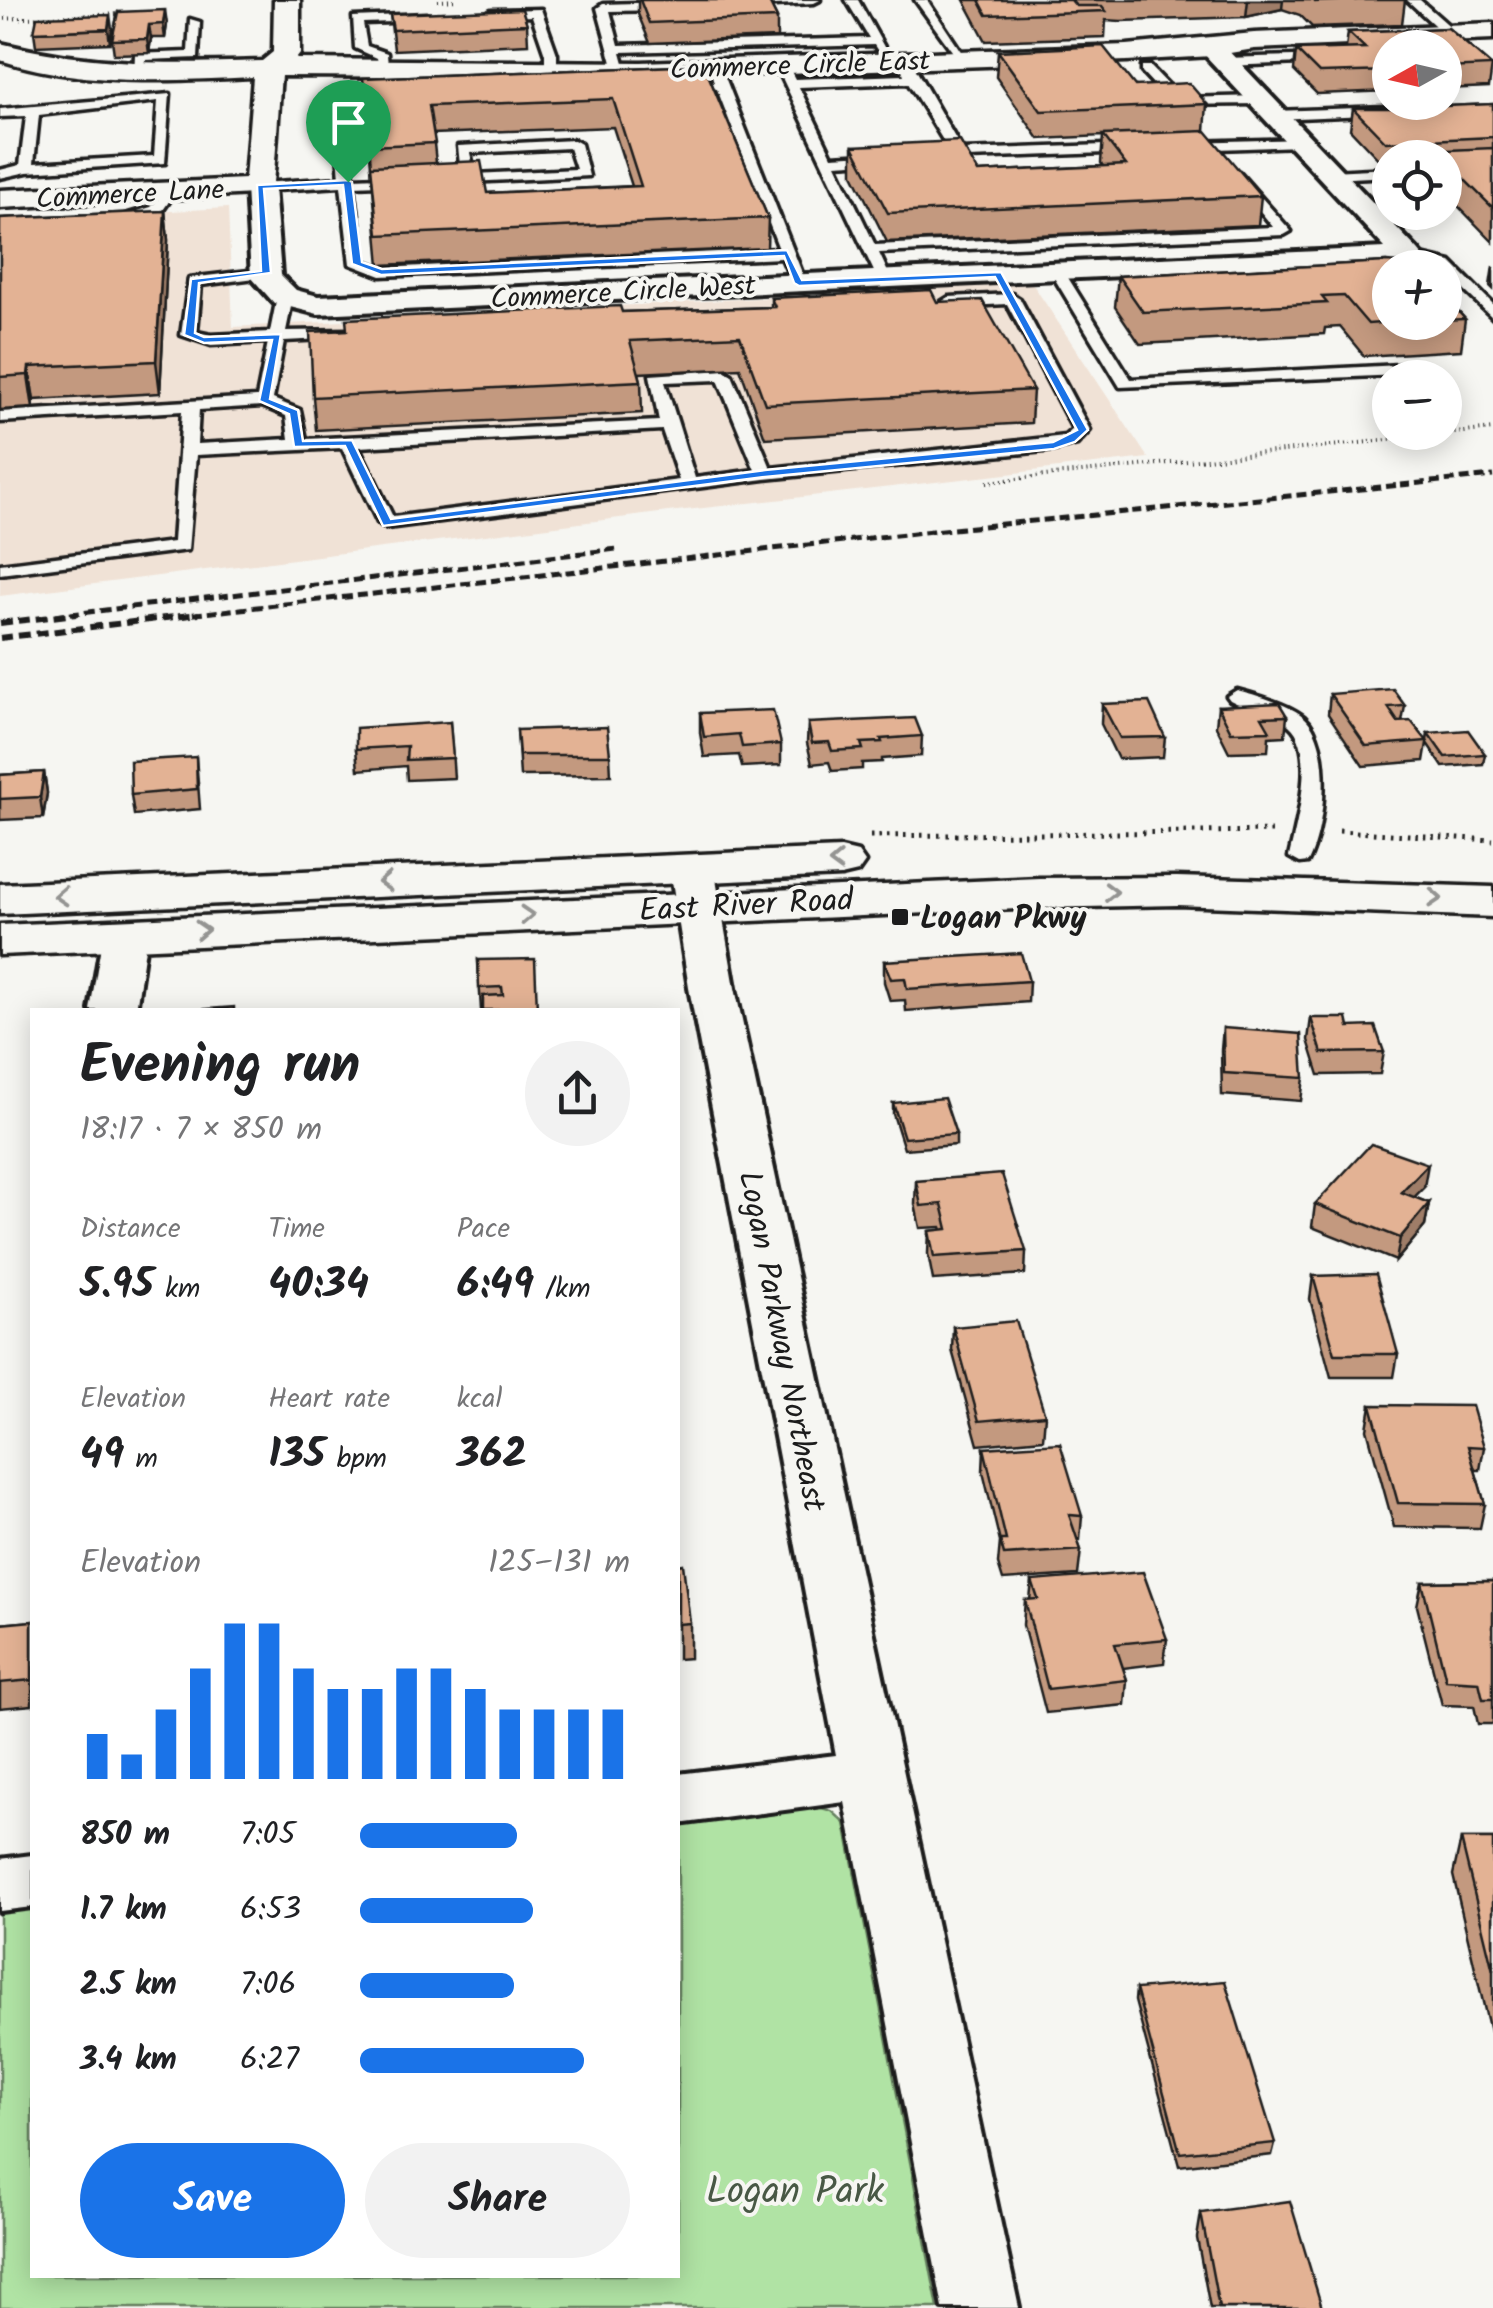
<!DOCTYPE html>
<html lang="en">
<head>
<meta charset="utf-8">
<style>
	body { margin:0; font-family:Kalam,sans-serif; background:#f2f2f2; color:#202124; height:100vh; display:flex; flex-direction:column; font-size:38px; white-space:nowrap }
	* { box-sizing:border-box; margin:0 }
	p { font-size:32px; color:#757577 }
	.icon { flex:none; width:55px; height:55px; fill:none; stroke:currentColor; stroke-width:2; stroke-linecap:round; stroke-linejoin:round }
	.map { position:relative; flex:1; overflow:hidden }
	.drawer { position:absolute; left:30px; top:1008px; width:650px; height:1270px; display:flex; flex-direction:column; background:#fff; border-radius:0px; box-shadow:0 5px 25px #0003 }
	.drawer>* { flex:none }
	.needle { width:65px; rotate:262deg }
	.buttons { position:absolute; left:1372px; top:30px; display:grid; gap:20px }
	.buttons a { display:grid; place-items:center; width:90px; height:90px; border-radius:50%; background:#fff; box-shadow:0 5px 25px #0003; font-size:50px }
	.pin { position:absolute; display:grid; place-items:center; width:85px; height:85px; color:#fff; margin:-102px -42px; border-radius:50% 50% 50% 0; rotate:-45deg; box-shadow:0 0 10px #0007 }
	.pin .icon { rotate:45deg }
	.round { display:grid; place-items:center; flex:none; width:105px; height:105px; border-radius:52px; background:#f2f2f2 }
	.head { display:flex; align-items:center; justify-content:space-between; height:170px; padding:0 50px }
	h1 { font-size:55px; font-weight:600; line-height:75px }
	.metrics { display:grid; grid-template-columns:repeat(3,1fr); gap:15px; height:170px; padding:10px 50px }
	.metrics div { display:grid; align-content:center }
	.metrics b { font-size:42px; font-weight:600 }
	.metrics small { font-size:28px; font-weight:400 }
	.metrics p { font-size:28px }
	.chart { height:280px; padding:20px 50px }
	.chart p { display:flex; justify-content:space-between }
	.chart svg { width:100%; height:180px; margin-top:10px; stroke:#1a73e8; stroke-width:6 }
	.cta { display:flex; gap:20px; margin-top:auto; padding:20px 50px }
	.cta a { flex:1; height:115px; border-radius:60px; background:#1a73e8; color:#fff; font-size:40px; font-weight:600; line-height:115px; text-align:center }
	.cta a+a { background:#f2f2f2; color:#202124 }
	ul { padding:0 50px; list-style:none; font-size:32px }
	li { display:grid; grid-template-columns:160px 120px 1fr; align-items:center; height:75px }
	li i { height:25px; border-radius:12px; background:#1a73e8 }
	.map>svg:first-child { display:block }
	.built { fill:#f0e2d6 }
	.green { fill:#b0e3a4; stroke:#668060; stroke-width:2.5 }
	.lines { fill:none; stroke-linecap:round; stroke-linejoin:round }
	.lane-casing { stroke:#1c1c1c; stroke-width:7 }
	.street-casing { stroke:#1c1c1c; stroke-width:8 }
	.secondary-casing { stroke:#1c1c1c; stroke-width:7 }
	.path-far1 { stroke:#1c1c1c; stroke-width:4; stroke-dasharray:1 4; stroke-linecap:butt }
	.path { stroke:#1c1c1c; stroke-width:5; stroke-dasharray:2.5 6; stroke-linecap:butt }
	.lane { fill:#f6f6f2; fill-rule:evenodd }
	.street { fill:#f6f6f2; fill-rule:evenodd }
	.secondary { fill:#f6f6f2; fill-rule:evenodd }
	.rail-far1 { stroke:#1c1c1c; stroke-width:5; stroke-dasharray:10 5; stroke-linecap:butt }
	.rail { stroke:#1c1c1c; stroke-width:6; stroke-dasharray:12 6; stroke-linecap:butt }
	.wall { fill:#c3997f; stroke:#1c1c1c; stroke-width:2.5; fill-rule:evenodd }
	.shaded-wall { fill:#9f7d68; stroke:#1c1c1c; stroke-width:2.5 }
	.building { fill:#e3b294; stroke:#1c1c1c; stroke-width:2.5 }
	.oneway { stroke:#949492 }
	.route { fill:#1a73e8; stroke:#fff; stroke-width:2.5; fill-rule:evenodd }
	.poi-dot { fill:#1c1c1c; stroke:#f6f6f2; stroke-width:4 }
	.labels { text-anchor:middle; stroke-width:8; stroke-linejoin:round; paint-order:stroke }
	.far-street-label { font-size:28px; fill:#1c1c1c; stroke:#f6f6f2 }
	.street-label { font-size:32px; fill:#1c1c1c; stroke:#f6f6f2 }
	.poi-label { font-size:32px; font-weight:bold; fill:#1c1c1c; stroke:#f6f6f2; text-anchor:start }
	.near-park-label { font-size:38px; fill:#485845; stroke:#f6f6f2 }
</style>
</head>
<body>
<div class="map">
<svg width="1493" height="2308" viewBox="0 0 1493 2308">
	<rect width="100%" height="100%" fill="#f6f6f2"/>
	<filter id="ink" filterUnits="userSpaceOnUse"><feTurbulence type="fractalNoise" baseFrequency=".01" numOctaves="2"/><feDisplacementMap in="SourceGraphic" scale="20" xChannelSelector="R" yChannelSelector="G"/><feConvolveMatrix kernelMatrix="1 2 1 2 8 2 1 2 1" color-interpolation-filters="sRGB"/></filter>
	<g filter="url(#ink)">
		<path class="built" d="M228,208L233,327L1032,283L1148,458L659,513L0,596V220Z"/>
		<path class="green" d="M801,1802L832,1811L845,1823L938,2308H0V1906L32,1901V2275H678V1818Z"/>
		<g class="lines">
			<g class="lane-casing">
				<g id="lane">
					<path d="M732,0H820L814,3L734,7L728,3Z"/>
					<path d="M846,0H858L889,56H881L874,45L621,52L626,70L620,74L614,70L597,8L603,4L669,2L675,6L669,10L610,11L619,45L869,38Z"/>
					<path d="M915,0H927L968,62H960Z"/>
					<path d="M1407,0H1420L1454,30V36H1446Z"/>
					<path d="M541,9L557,54V69L551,73L545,69V54L532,16L491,18L485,14L491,10Z"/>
					<path d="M426,14L422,21L363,23L367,46L387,53L388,70H380L377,58L355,48L353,17Z"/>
					<path d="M190,19L200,22L198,58L145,60L142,76H134L135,54L188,52Z"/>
					<path d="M1329,55L1325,62L1225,66L1219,62L1225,58Z"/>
					<path d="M905,57L911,61L962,150L1133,144L1140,148L1133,152L941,159L934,155L936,152L949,150L908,83L799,87L832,156L886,153L893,157L886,161L836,164L875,245L1273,227L1232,176L1239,172L1291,231L1284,235L879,253L891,279L879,282L776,65L786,62L795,79L904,75L899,61Z"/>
					<path d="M1142,66H1150L1181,98L1261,96L1267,100L1261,104L1173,105L1142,72Z"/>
					<path d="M717,68L723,72L806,283L804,286H794L782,258L381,276L350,264L341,186L260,191L253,187L260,183L340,178L334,105C351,93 385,82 404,93L403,96L373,98L347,107L353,178L405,176L412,180L405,184L354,186L364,261L382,268L779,249L717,89L677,91L671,87L714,82L711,72Z"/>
					<path d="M170,94L165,163L27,172L0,178V170L20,165L26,116L0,117V109ZM158,101L154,156L34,163L39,115Z"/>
					<path d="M1385,107L1391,111L1390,114L1275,119L1269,115L1275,111Z"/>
					<path d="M1306,139V145L1301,146L1188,150L1181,146L1188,142Z"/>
					<path d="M574,140L581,144L589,176L469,182L443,178L461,174L458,146ZM569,148L576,169L475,174L470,153Z"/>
					<path d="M1390,168V176L1331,179L1324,175L1331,171Z"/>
					<path d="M170,186L177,190L161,213L125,221L118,217L151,207Z"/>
					<path d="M1408,252L1451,262L1493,304V318L1445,272V268L1403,259V253Z"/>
					<path d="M1052,268H1062L1131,379L1400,365L1408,370L1400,375L1120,387L1050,271Z"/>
					<path d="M266,269L273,273L271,276L201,285L197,332L211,335L270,332L277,297L285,292L293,297L286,331L349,330L352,333L344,338L284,341L273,399L300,410L306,439L659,421L650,375L724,370L732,375L771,468L1065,436L1073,429L1007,304L949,307L941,302L949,297L1012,294L1020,299L1090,430L1077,444L1054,450L765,479L387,528L378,523L342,448L196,455L188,550L0,574V564L173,542L182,411L0,422V412L257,397L268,342L211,345L181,335L189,278ZM718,380L755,470L695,478L665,382ZM262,406L286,416L289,439L197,444L199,410ZM662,430L679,480L393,517L359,447Z"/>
					<path d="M1237,690C1256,695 1289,704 1304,717C1334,743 1325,829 1308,862L1300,863L1289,857C1296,825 1318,749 1289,725C1274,711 1248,710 1230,700L1227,696Z"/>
				</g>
			</g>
			<g class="street-casing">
				<g id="street">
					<path d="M1212,41L1221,43L1418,250L1423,256L1418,262L318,314L274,303L251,277L246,187L260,179L274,187L281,275L296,290L318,296L1385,248L1203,53L1200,48Z"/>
					<path d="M692,855L707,859L714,868L735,988L1019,2308H943L845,1802L678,1824V1774L836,1755L689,988L670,868L677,859Z"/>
					<path d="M125,921L141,924L147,934L136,1010H90L103,934L109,924Z"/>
					<path d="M32,1855V1907L0,1911V1859Z"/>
				</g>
			</g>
			<g class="secondary-casing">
				<g id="secondary">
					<path d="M274,0H300V54L296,59L641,62L1127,45L1254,33L1493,23V39L1254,49L1212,56L1127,61L641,78L281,76C279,95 275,186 271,193L0,208V190L245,179L253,77C169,81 81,86 0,60V43C92,66 168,64 262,61L273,52Z"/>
					<path d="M841,848L858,852L865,862L858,872L841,876L0,914V884Z"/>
					<path d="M1177,877L1493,887V917L1177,905L1039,908L0,955V925L1039,878Z"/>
				</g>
			</g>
			<g class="path-far1">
				<path d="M438,1L457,0"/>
				<path d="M0,19L122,14"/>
				<path d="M987,482L1493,429"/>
			</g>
			<g class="path">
				<path d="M1339,831L1493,840"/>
				<path d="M870,836L1277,831"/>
			</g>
			<use href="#lane" class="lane"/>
			<use href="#street" class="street"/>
			<use href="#secondary" class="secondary"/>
			<g class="rail-far1">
				<path d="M55,616L617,549"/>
				<path d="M178,616L932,531L1493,476"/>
			</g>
			<g class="rail">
				<path d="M0,623L76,614"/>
				<path d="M0,638L199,614"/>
			</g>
		</g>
		<g class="wall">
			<path d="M638,0H768L777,18V38L650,43L638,14Z"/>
			<path d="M964,0H1405L1402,24L1312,27L1300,15L1282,9L1246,17L1121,21L1106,20L1105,37L986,41Z"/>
			<path d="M118,12L167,24L165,38H151L149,53L114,54L112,40Z"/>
			<path d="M390,14L527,24L528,44L394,50Z"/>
			<path d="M1448,28L1492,66L1489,87L1445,89V48H1390V91L1317,94L1294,71L1296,50L1346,48L1348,32Z"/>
			<path d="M112,29L110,43L36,46L34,32Z"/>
			<path d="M998,51L1207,104L1205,131L1261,196L1258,225L887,242L853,174V146L978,172L1103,166L1101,163L1103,136L1039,139L996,77Z"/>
			<path d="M704,65L768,218L767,248L380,265L363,78ZM613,127L632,186L487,193L436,163L433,134Z"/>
			<path d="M1493,104V242L1455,203L1445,204V158H1390V163L1383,164L1350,129L1353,108H1398Z"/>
			<path d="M165,211L168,240L160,393L34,400L33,408L0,410V218Z"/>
			<path d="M1386,262L1390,322H1445V297L1465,319L1461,350L1364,356L1340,327L1325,328L1324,334L1140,344L1115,307L1118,276Z"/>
			<path d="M1493,266V289L1490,286Z"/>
			<path d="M771,298L937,302L1033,390L1031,423L765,438L740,368L639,373L641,381L642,413L316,430L313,397L622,312L771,307Z"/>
			<path d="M1330,694L1405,706L1402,722L1427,741L1428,733L1485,754L1483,764L1443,767L1427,743L1424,761L1363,766L1328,714Z"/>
			<path d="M1102,704L1165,737L1163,757L1118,759L1101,724Z"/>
			<path d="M1218,706L1287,716L1285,736L1269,737L1268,751L1229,752L1216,726Z"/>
			<path d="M700,713L781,744V765L742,767L739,755L704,757L700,733Z"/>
			<path d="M450,722L454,778L407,780L406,766L358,770L356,749Z"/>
			<path d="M808,723L922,736L921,756L882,759V762L862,763V769L832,771L829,762L812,764L807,743Z"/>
			<path d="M517,730L610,755L611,775L520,776Z"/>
			<path d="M196,757L200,809L134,815L131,795Z"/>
			<path d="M44,772L47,793L43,818L0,820V775Z"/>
			<path d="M478,960L537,1010H481Z"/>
			<path d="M884,961L1029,981L1028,1002L906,1011L905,1000L890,1001L884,982Z"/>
			<path d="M1311,1018L1349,1027L1384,1052L1380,1074L1319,1075L1308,1040Z"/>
			<path d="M1223,1028L1304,1078L1301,1101L1222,1095L1221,1050Z"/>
			<path d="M893,1103L956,1134V1145L904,1149L893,1114Z"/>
			<path d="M916,1181L1026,1251L1025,1274L933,1280L928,1254L929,1231L942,1230L941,1227L920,1228L915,1204Z"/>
			<path d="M1424,1187L1414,1197L1429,1203L1425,1226L1396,1261L1312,1227L1315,1204Z"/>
			<path d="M1313,1276L1398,1354L1394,1377H1331L1310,1299Z"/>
			<path d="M953,1327L1045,1415L1043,1439L978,1445L952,1350Z"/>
			<path d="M1371,1405L1484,1447L1480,1470H1475L1485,1504L1480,1528L1394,1527L1367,1429Z"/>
			<path d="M984,1448L1082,1516L1080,1540H1077L1081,1550L1078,1575L1003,1580L998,1564L1000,1542L983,1472Z"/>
			<path d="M678,1565L690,1623V1658L678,1659Z"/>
			<path d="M1032,1581L1167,1639L1164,1663L1123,1668L1127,1680L1125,1705L1046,1713L1023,1625L1025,1600H1030Z"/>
			<path d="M1493,1581V1724H1478L1474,1706L1442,1705L1417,1606L1422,1582Z"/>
			<path d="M32,1621V1705L0,1708V1624Z"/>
			<path d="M1461,1839H1493V2036H1491L1453,1875Z"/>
			<path d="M1136,1989L1275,2143L1272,2155L1179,2166L1135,2001Z"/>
			<path d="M1201,2213L1322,2308H1210L1197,2238Z"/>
		</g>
		<g class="shaded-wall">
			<path d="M1248,0H1283L1282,9L1246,17Z"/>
			<path d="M165,10L167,24L165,38L163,24Z"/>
			<path d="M110,15L112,29L110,43L108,29Z"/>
			<path d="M149,25L151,38L149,53L147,39Z"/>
			<path d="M165,211L168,240L160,393L156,361Z"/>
			<path d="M29,367L34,400L33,408L28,375Z"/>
			<path d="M44,772L47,793L43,818L40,797Z"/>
			<path d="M1428,1164L1424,1187L1397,1215L1401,1192Z"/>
			<path d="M1429,1203L1425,1226L1396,1261L1400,1238Z"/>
		</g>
		<g class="building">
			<path d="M640,0H768L777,18L649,23Z"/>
			<path d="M979,0H1071L1076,6H1102L1106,11L987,15Z"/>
			<path d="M1314,0H1357L1315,2Z"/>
			<path d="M522,9L527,24L393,30L390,14Z"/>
			<path d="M165,10L163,24L149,25L147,39L112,40L118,12Z"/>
			<path d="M110,15L108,29L34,32L37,17Z"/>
			<path d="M1448,28L1492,66L1445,68V48H1390V71L1319,73L1296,50L1365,48L1348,32Z"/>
			<path d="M1103,46L1135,86L1189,83L1207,104L1041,111L998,51Z"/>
			<path d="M704,65L768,218L378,235L371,166L481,161L487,193L641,186L613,99L429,106L435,143L370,146L363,78Z"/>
			<path d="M1493,104V137L1386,142L1353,108H1398Z"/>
			<path d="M1206,131L1261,196L888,213L853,146L960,141L978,172L1126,165L1103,135Z"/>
			<path d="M1493,148V208L1459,174L1445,175V158H1408L1403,152Z"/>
			<path d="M165,211L156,361L29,367L28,375L0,377V218Z"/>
			<path d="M1386,262L1414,264L1418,268H1390V322H1393L1368,324L1344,296L1322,297L1327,303L1143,312L1118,276Z"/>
			<path d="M931,290L937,302L982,300L1033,390L765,404L740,336L630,341L641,381L313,397L310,332L347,330L346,319L620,306L622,312L775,307L771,298Z"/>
			<path d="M1445,297L1465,319L1445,320Z"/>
			<path d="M1393,689L1405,706L1388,707L1398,722L1411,721L1427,741L1366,746L1330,694Z"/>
			<path d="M1149,702L1165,737L1120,738L1102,704Z"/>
			<path d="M1279,703L1287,716L1262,717L1270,731L1231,732L1218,706Z"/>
			<path d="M773,710L781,744L742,747L739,734L704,737L700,713Z"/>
			<path d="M915,718L922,736L881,739L882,742L861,743L863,749L832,751L829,742L812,743L808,723Z"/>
			<path d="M450,722L453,758L406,760L407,746L356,749V728Z"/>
			<path d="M607,727L610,755H519L517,730Z"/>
			<path d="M1468,730L1485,754L1445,757L1428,733Z"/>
			<path d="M196,757L197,789L131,795L130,761Z"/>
			<path d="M44,772L40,797L0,799V775Z"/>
			<path d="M1021,953L1029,981L907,989L905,978L891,979L884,961Z"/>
			<path d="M535,959L537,1010H483V996L503,995L502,987L479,988L478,960Z"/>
			<path d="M234,1007V1010H193Z"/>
			<path d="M1311,1018H1347L1349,1027L1375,1026L1384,1052L1322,1053Z"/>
			<path d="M1223,1028L1301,1034L1304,1078L1224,1073Z"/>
			<path d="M944,1098L956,1134L904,1138L893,1103Z"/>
			<path d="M1371,1144L1428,1164L1401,1192L1429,1203L1400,1238L1315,1204Z"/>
			<path d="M1002,1174L1026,1251L934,1257L929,1231L948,1229L942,1204L921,1206L916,1181Z"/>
			<path d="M1376,1274L1398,1354H1335L1313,1276Z"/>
			<path d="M1016,1321L1045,1415L979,1421L953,1327Z"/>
			<path d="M1371,1405L1472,1406L1484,1447L1468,1446L1485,1504L1398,1503Z"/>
			<path d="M1060,1443L1082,1516L1069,1515L1081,1550L1004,1555L1000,1540H1006L984,1448Z"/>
			<path d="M683,1564L690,1623L678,1624V1565Z"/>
			<path d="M1143,1572L1167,1639L1115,1644L1127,1680L1048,1689L1025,1600L1038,1599L1032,1581Z"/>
			<path d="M1493,1581V1699H1483L1479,1682L1446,1680L1422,1582Z"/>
			<path d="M32,1621V1680L0,1683V1624Z"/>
			<path d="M1461,1839H1493V1971Z"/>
			<path d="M1225,1981L1275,2143L1180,2153L1136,1989Z"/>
			<path d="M1290,2201L1322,2308H1219L1201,2213Z"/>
		</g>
		<defs><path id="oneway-chevron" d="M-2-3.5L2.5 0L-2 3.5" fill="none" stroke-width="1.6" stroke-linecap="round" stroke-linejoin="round" transform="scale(2.5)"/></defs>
		<g class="oneway">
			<use href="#oneway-chevron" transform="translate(836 862) rotate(178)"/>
			<use href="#oneway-chevron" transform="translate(385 882) rotate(177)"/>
			<use href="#oneway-chevron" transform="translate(1111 892) rotate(-1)"/>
			<use href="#oneway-chevron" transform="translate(61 896) rotate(177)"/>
			<use href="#oneway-chevron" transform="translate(1435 898) rotate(4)"/>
			<use href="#oneway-chevron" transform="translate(527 915) rotate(-3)"/>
			<use href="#oneway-chevron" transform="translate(202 930) rotate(-3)"/>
		</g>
	</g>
	<path class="route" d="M348,180L352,182L362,262L382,269L787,250L802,280L1001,272L1088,430L1075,442L1054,449L765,477L383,526L345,446L294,447L289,414L259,401L272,340L204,343L184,335L191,279L261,271L257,185ZM343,185L352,264L381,275L784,256L794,283L799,286L995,277L1077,430L1053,442L765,470L391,519L352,440L303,441L298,410L270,399L281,334L204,337L195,333L199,283L271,273L264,189Z"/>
	<rect class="poi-dot" x="890" y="907" width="20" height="20" rx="5"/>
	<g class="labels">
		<g class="far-street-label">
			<text transform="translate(800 64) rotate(-2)" y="10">Commerce Circle East</text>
			<text transform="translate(130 193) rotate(-3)" y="10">Commerce Lane</text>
			<text transform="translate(623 291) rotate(-3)" y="10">Commerce Circle West</text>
		</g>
		<g class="street-label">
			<text transform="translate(746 904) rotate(-3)" y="11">East River Road</text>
			<text transform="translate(783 1341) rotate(79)" y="11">Logan Parkway Northeast</text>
		</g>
		<g class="poi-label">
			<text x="920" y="928">Logan Pkwy</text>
		</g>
		<g class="near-park-label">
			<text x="795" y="2203">Logan Park</text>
		</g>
	</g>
</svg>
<div class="buttons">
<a><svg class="needle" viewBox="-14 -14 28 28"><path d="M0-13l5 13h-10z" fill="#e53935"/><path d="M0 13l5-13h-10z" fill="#757577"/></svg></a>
<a><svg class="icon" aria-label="locate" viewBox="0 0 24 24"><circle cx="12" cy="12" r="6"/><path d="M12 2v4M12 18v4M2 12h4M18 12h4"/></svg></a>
<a>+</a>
<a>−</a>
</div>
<div class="pin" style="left:348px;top:182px;background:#1e9e55"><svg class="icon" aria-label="arrive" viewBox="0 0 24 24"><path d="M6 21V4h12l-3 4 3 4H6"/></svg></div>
<section class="drawer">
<div class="head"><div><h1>Evening run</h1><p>18:17 · 7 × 850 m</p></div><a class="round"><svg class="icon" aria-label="share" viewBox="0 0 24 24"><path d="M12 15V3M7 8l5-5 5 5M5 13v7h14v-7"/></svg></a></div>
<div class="metrics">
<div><p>Distance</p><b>5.95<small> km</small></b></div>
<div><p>Time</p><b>40:34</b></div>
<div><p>Pace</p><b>6:49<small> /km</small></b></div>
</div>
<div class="metrics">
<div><p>Elevation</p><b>49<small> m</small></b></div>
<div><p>Heart rate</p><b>135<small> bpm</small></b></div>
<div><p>kcal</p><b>362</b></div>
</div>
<div class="chart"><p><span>Elevation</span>125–131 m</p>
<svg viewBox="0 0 160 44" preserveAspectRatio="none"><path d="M5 44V33M15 44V38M25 44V27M35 44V17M45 44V6M55 44V6M65 44V17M75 44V22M85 44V22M95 44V17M105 44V17M115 44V22M125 44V27M135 44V27M145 44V27M155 44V27"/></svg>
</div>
<ul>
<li><b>850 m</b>7:05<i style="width:58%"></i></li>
<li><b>1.7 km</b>6:53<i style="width:64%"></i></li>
<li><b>2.5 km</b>7:06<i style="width:57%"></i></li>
<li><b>3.4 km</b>6:27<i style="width:83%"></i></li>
</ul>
<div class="cta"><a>Save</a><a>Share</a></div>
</section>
</div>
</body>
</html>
